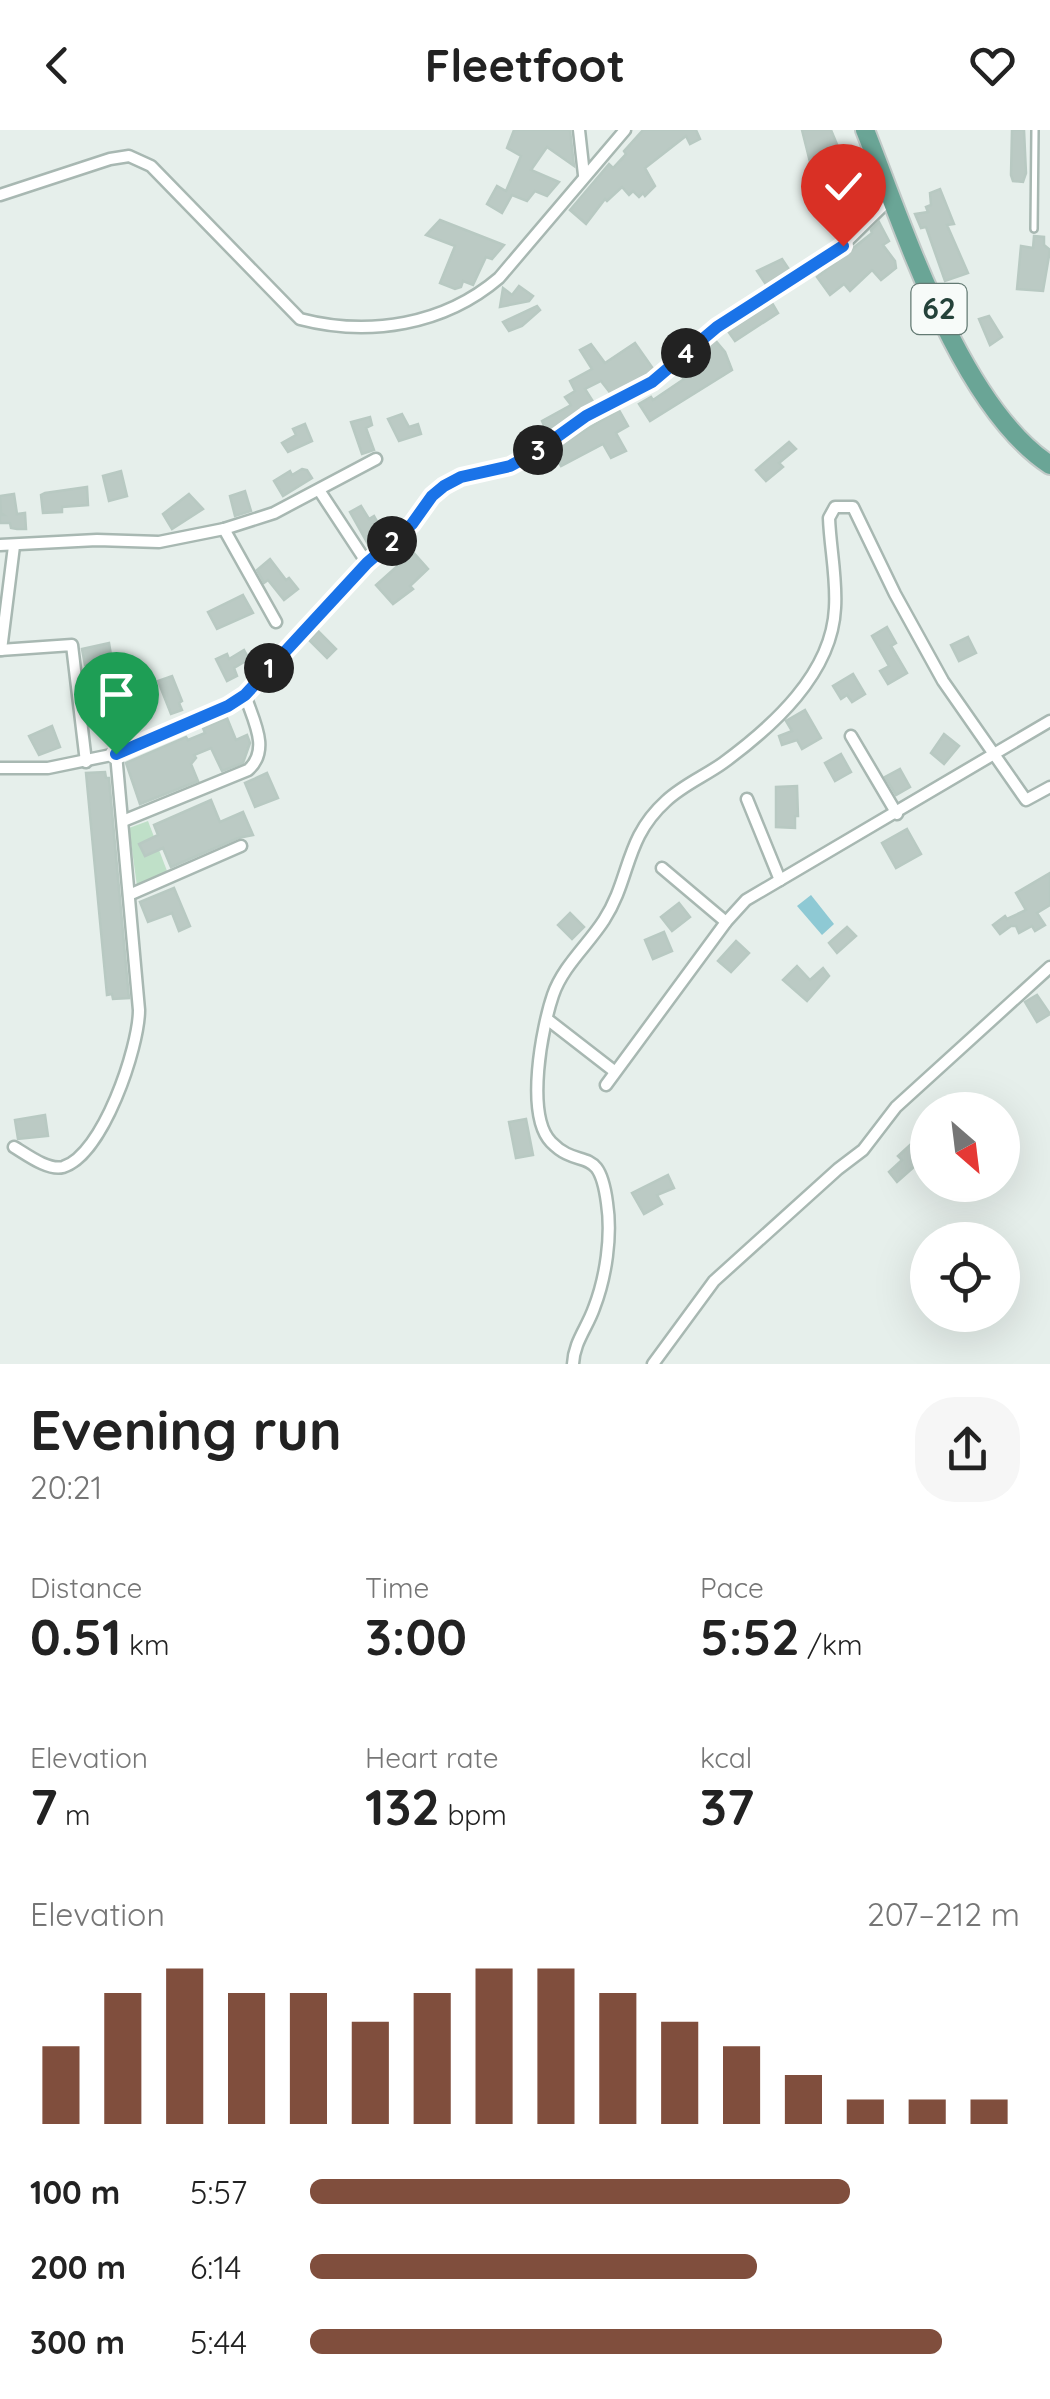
<!DOCTYPE html>
<html lang="en">
<head>
<meta charset="utf-8">
<style>
	body { margin:0; font-family:Quicksand,sans-serif; background:#f6f6f6; color:#222; height:100vh; display:flex; flex-direction:column; font-size:38px; white-space:nowrap }
	* { box-sizing:border-box; margin:0 }
	p { font-size:32px; color:#767676 }
	.icon { flex:none; width:55px; height:55px; fill:none; stroke:currentColor; stroke-width:2; stroke-linecap:round; stroke-linejoin:round }
	.map { position:relative; height:1234px; overflow:hidden }
	.panel { display:flex; flex-direction:column; background:#fff; flex:1 }
	.panel>* { flex:none }
	.needle { width:65px; rotate:152deg }
	.tools { position:absolute; left:910px; top:962px; display:grid; gap:20px }
	.tools a { display:grid; place-items:center; width:110px; height:110px; border-radius:50%; background:#fff; box-shadow:0 10px 40px #0002; font-size:50px }
	.pin { position:absolute; display:grid; place-items:center; width:85px; height:85px; color:#fff; margin:-102px -42px; border-radius:50% 50% 50% 0; rotate:-45deg; box-shadow:0 0 10px #0007 }
	.pin .icon { rotate:45deg }
	.km { position:absolute; width:50px; height:50px; margin:-25px; border-radius:50%; background:#222; color:#fff; font-size:28px; line-height:50px; text-align:center }
	.round { display:grid; place-items:center; flex:none; width:105px; height:105px; border-radius:40px; background:#f6f6f6 }
	.summary { display:flex; align-items:center; justify-content:space-between; height:170px; padding:0 30px }
	h1 { font-size:55px; font-weight:700; line-height:75px }
	.metrics { display:grid; grid-template-columns:repeat(3,1fr); gap:15px; height:170px; padding:10px 30px }
	.metrics div { display:grid; align-content:center }
	.metrics b { font-size:50px; font-weight:700 }
	.metrics small { font-size:28px; font-weight:400 }
	.metrics p { font-size:28px }
	.chart { height:280px; padding:20px 30px }
	.chart p { display:flex; justify-content:space-between }
	.chart svg { width:100%; height:180px; margin-top:10px; stroke:#804e3d; stroke-width:6 }
	ul { padding:0 30px; list-style:none; font-size:32px }
	li { display:grid; grid-template-columns:160px 120px 1fr; align-items:center; height:75px }
	li i { height:25px; border-radius:12px; background:#804e3d }
	header { display:flex; justify-content:space-between; align-items:center; height:130px; padding:0 30px; background:#fff; font-size:45px; font-weight:700 }
	.map>svg:first-child { display:block }
	.green { fill:#bfe0c8 }
	.water { fill:#8ec9d4 }
	.building { fill:#bbcac4; stroke:#b8c9c2; stroke-width:2.5 }
	.lines { fill:none; stroke-linecap:round; stroke-linejoin:round }
	.service-casing { stroke:#a8b8b2; stroke-width:10 }
	.minor-casing { stroke:#a8b8b2; stroke-width:15 }
	.primary-casing { stroke:#c2cac8; stroke-width:22 }
	.service { stroke:#fff; stroke-width:5 }
	.minor { stroke:#fff; stroke-width:10 }
	.primary { stroke:#6aa596; stroke-width:18 }
	.route-casing { stroke:#fff; stroke-width:20 }
	.route { stroke:#1a73e8; stroke-width:12 }
	.labels { text-anchor:middle; stroke-width:9; stroke-linejoin:round; paint-order:stroke }
	.shield { fill:#f7fbf9; stroke:#637a73; stroke-width:2.5 }
	.shield-label { font-size:30px; font-weight:bold; fill:#24423a }
</style>
</head>
<body>
<header><svg class="icon" aria-label="back" viewBox="0 0 24 24"><path d="M15 5l-7 7 7 7"/></svg>Fleetfoot<svg class="icon" aria-label="heart" viewBox="0 0 24 24"><path d="M12 20l-8-8c-3-5 5-10 8-4 3-6 11-1 8 4z"/></svg></header>
<div class="map">
<svg width="1050" height="1234" viewBox="0 0 1050 1234">
	<rect width="100%" height="100%" fill="#e6efeb"/>
	<path class="green" d="M148,691L167,741L137,756L129,698Z"/>
	<path class="water" d="M811,765L834,794L822,805L797,776Z"/>
	<g class="building">
		<path d="M514,0H570L574,36L547,17L531,40L559,52L547,66L535,61L527,71L512,65L502,83L487,74L497,56L506,61L521,26L507,18Z"/>
		<path d="M643,0H696L700,9L690,14L686,6L645,38L655,56L645,66L643,63L639,67L633,61L629,65L622,57L607,71L605,69L586,94L570,80L609,34L613,38L626,24L624,21Z"/>
		<path d="M802,0H831L846,36L834,41V58L817,60Z"/>
		<path d="M1012,0H1024L1026,43L1023,52L1013,51L1011,45Z"/>
		<path d="M940,59L954,94L947,95L968,143L945,151L926,97L921,98L915,84L928,82L926,77L931,75L930,63Z"/>
		<path d="M440,90L504,115L492,129L486,127L473,155L463,151L461,157L455,159L440,153L455,116L426,105Z"/>
		<path d="M879,92L889,111L883,115L895,131L896,138L881,150L872,140L850,161L844,154L830,165L817,147L872,103L871,100Z"/>
		<path d="M1034,106L1044,107V115L1050,120L1043,161L1017,159L1021,116L1033,118Z"/>
		<path d="M782,129L790,141L767,156L757,141Z"/>
		<path d="M519,156L533,166L529,171L500,177L503,158L512,165Z"/>
		<path d="M772,173L778,183L735,211L728,201Z"/>
		<path d="M537,176L540,180L522,196L509,201L503,192Z"/>
		<path d="M989,186L1002,207L990,215L979,189Z"/>
		<path d="M715,210L725,222L732,240L650,291L639,274L651,267L653,270L684,249L681,245L703,229L700,223Z"/>
		<path d="M635,213L654,240L611,264L601,251L585,259L594,273L547,302L542,291L571,275L565,267L575,261L570,251L592,239L580,220L591,214L605,233Z"/>
		<path d="M619,280L628,296L616,303L626,321L611,328L603,314L561,336L552,320Z"/>
		<path d="M402,284L409,297L418,294L421,304L399,311L388,289Z"/>
		<path d="M370,287L372,295L366,298L374,320L362,324L351,292Z"/>
		<path d="M305,294L312,311L288,322L282,313L296,305L293,299Z"/>
		<path d="M789,312L796,319L779,333L783,337L766,351L756,340Z"/>
		<path d="M302,339L307,340L312,348L283,366L274,351L290,341L292,345Z"/>
		<path d="M121,341L127,366L109,371L103,346Z"/>
		<path d="M87,357L88,375L62,377V382L43,383L41,365L45,363Z"/>
		<path d="M245,361L251,381L235,386L230,366Z"/>
		<path d="M14,364L17,384L25,383L26,399H17L11,398L10,393H0V385H4L1,383L0,366Z"/>
		<path d="M189,364L203,379L172,399L163,384Z"/>
		<path d="M361,376L369,389L374,386L379,395L391,391L396,397L369,416L350,382Z"/>
		<path d="M413,422L428,439L410,456L413,459L393,474L376,455Z"/>
		<path d="M270,429L286,450L289,448L298,459L284,470L268,450L264,453L257,440Z"/>
		<path d="M243,465L253,483L217,499L208,482Z"/>
		<path d="M887,497L896,513L891,516L907,543L888,554L880,541L889,536L872,506Z"/>
		<path d="M318,501L336,519L327,528L309,510Z"/>
		<path d="M968,507L976,523L959,531L951,515Z"/>
		<path d="M109,513L112,531L85,535L82,519Z"/>
		<path d="M244,520L249,529L234,538L237,546L227,551L216,529L227,524L229,529Z"/>
		<path d="M853,544L865,564L852,572L847,565L841,569L833,556Z"/>
		<path d="M172,546L182,571L179,573L182,580L171,584L158,551Z"/>
		<path d="M121,573L127,603L111,606L103,577Z"/>
		<path d="M805,580L821,608L802,619L797,610L782,615L779,606L792,601L786,591Z"/>
		<path d="M227,588L236,610L247,605L250,613L243,633L222,641L211,618L194,625L196,628L191,634L198,651L140,674L126,633L186,607L188,610L205,603L203,598Z"/>
		<path d="M52,596L60,617L39,625L29,606Z"/>
		<path d="M944,604L959,616L944,634L931,623Z"/>
		<path d="M841,624L851,642L835,651L825,633Z"/>
		<path d="M900,639L910,657L896,665L885,647Z"/>
		<path d="M105,642L106,648H109L129,868L113,869L112,864L107,865L86,643Z"/>
		<path d="M267,643L278,668L255,677L245,653Z"/>
		<path d="M797,656L798,686H795V698L776,697V657Z"/>
		<path d="M211,670L220,692L243,682L253,705L238,708L171,737L163,718L145,726L139,714L158,705L154,695Z"/>
		<path d="M907,699L921,724L896,738L882,713Z"/>
		<path d="M1050,743V775L1037,783L1045,795L1035,801L1032,796L1019,803L1016,796H1011L1000,804L993,795L1005,786L1007,789L1026,780L1016,763Z"/>
		<path d="M174,758L190,796L179,801L172,783L148,792L140,772Z"/>
		<path d="M679,773L690,787L672,801L661,787Z"/>
		<path d="M570,783L584,797L572,809L558,795Z"/>
		<path d="M847,797L856,806L837,823L829,813Z"/>
		<path d="M664,802L672,821L653,829L645,810Z"/>
		<path d="M736,811L749,823L731,842L718,831Z"/>
		<path d="M797,836L810,850L823,838L829,846L807,871L783,850Z"/>
		<path d="M1037,865L1050,884L1037,892L1025,872Z"/>
		<path d="M45,985L48,1006L18,1009L15,990Z"/>
		<path d="M526,989L533,1025L516,1028L509,992Z"/>
		<path d="M910,1015L923,1029L897,1052L889,1042L902,1030L898,1026Z"/>
		<path d="M668,1045L674,1058L657,1065L662,1074L644,1084L632,1063Z"/>
	</g>
	<g class="lines">
		<g class="service-casing">
			<path id="service" d="M1034,99L1035,0"/>
		</g>
		<g class="minor-casing">
			<g id="minor">
				<path d="M579,0L584,45"/>
				<path d="M0,65L110,29L129,26L151,36L300,189C369,207 444,195 499,148L625,0"/>
				<path d="M319,360L367,433"/>
				<path d="M224,399L276,492"/>
				<path d="M0,415L97,410L159,412L224,399L274,383L376,329"/>
				<path d="M0,520L72,515L86,632"/>
				<path d="M1,520L14,416"/>
				<path d="M851,606L897,684"/>
				<path d="M0,638H48L116,624L236,572L367,433L412,395L432,366L444,356L461,347L515,334L586,287L653,252L717,197L832,126L891,68"/>
				<path d="M747,669L780,750"/>
				<path d="M123,691L248,640C271,620 253,590 245,565"/>
				<path d="M662,738L726,792"/>
				<path d="M129,765L241,716"/>
				<path d="M547,889L614,941"/>
				<path d="M606,955L726,792L746,770L1050,591"/>
				<path d="M14,1017C26,1024 48,1041 63,1037C103,1025 139,917 139,880L116,624"/>
				<path d="M573,1234C574,1212 587,1198 594,1178C606,1147 612,1106 607,1073C599,1012 580,1042 551,1012C525,985 542,897 553,865C563,836 588,815 604,790C631,748 624,709 666,671C683,655 705,646 723,633C772,597 832,544 835,478C837,448 830,417 829,388L835,377H853L895,464L943,551L1026,670L1050,657"/>
				<path d="M653,1234L714,1151L838,1039L863,1020L896,977L1050,837"/>
			</g>
		</g>
		<g class="primary-casing">
			<path id="primary" d="M865,0C904,98 960,276 1050,335"/>
		</g>
		<use href="#service" class="service"/>
		<use href="#minor" class="minor"/>
		<use href="#primary" class="primary"/>
	</g>
	<g class="lines">
		<g class="route-casing">
			<path id="route" d="M116,624L228,576L245,565L367,433L412,394L432,366L444,356L461,347L510,336L536,322L586,286L652,252L717,197L843,116"/>
		</g>
		<use href="#route" class="route"/>
	</g>
	<g class="labels">
		<rect class="shield" x="911.5" y="154" width="55" height="50" rx="8"/>
		<g class="shield-label">
			<text x="939" y="189">62</text>
		</g>
	</g>
</svg>
<div class="tools">
<a><svg class="needle" viewBox="-14 -14 28 28"><path d="M0-13l5 13h-10z" fill="#e53935"/><path d="M0 13l5-13h-10z" fill="#767676"/></svg></a>
<a><svg class="icon" aria-label="locate" viewBox="0 0 24 24"><circle cx="12" cy="12" r="6"/><path d="M12 2v4M12 18v4M2 12h4M18 12h4"/></svg></a>
</div>
<div class="pin" style="left:116px;top:624px;background:#1e9e55"><svg class="icon" aria-label="arrive" viewBox="0 0 24 24"><path d="M6 21V4h12l-3 4 3 4H6"/></svg></div>
<div class="pin" style="left:843px;top:116px;background:#d93025"><svg class="icon" aria-label="check" viewBox="0 0 24 24"><path d="M5 12l5 5 9-10"/></svg></div>
<b class="km" style="left:269px;top:538px">1</b>
<b class="km" style="left:392px;top:411px">2</b>
<b class="km" style="left:538px;top:320px">3</b>
<b class="km" style="left:686px;top:223px">4</b>
</div>
<section class="panel">
<div class="summary"><div><h1>Evening run</h1><p>20:21</p></div><a class="round"><svg class="icon" aria-label="share" viewBox="0 0 24 24"><path d="M12 15V3M7 8l5-5 5 5M5 13v7h14v-7"/></svg></a></div>
<div class="metrics">
<div><p>Distance</p><b>0.51<small> km</small></b></div>
<div><p>Time</p><b>3:00</b></div>
<div><p>Pace</p><b>5:52<small> /km</small></b></div>
</div>
<div class="metrics">
<div><p>Elevation</p><b>7<small> m</small></b></div>
<div><p>Heart rate</p><b>132<small> bpm</small></b></div>
<div><p>kcal</p><b>37</b></div>
</div>
<div class="chart"><p><span>Elevation</span>207–212 m</p>
<svg viewBox="0 0 160 44" preserveAspectRatio="none"><path d="M5 44V25M15 44V12M25 44V6M35 44V12M45 44V12M55 44V19M65 44V12M75 44V6M85 44V6M95 44V12M105 44V19M115 44V25M125 44V32M135 44V38M145 44V38M155 44V38"/></svg>
</div>
<ul>
<li><b>100 m</b>5:57<i style="width:76%"></i></li>
<li><b>200 m</b>6:14<i style="width:63%"></i></li>
<li><b>300 m</b>5:44<i style="width:89%"></i></li>
</ul>
</section>
</body>
</html>
